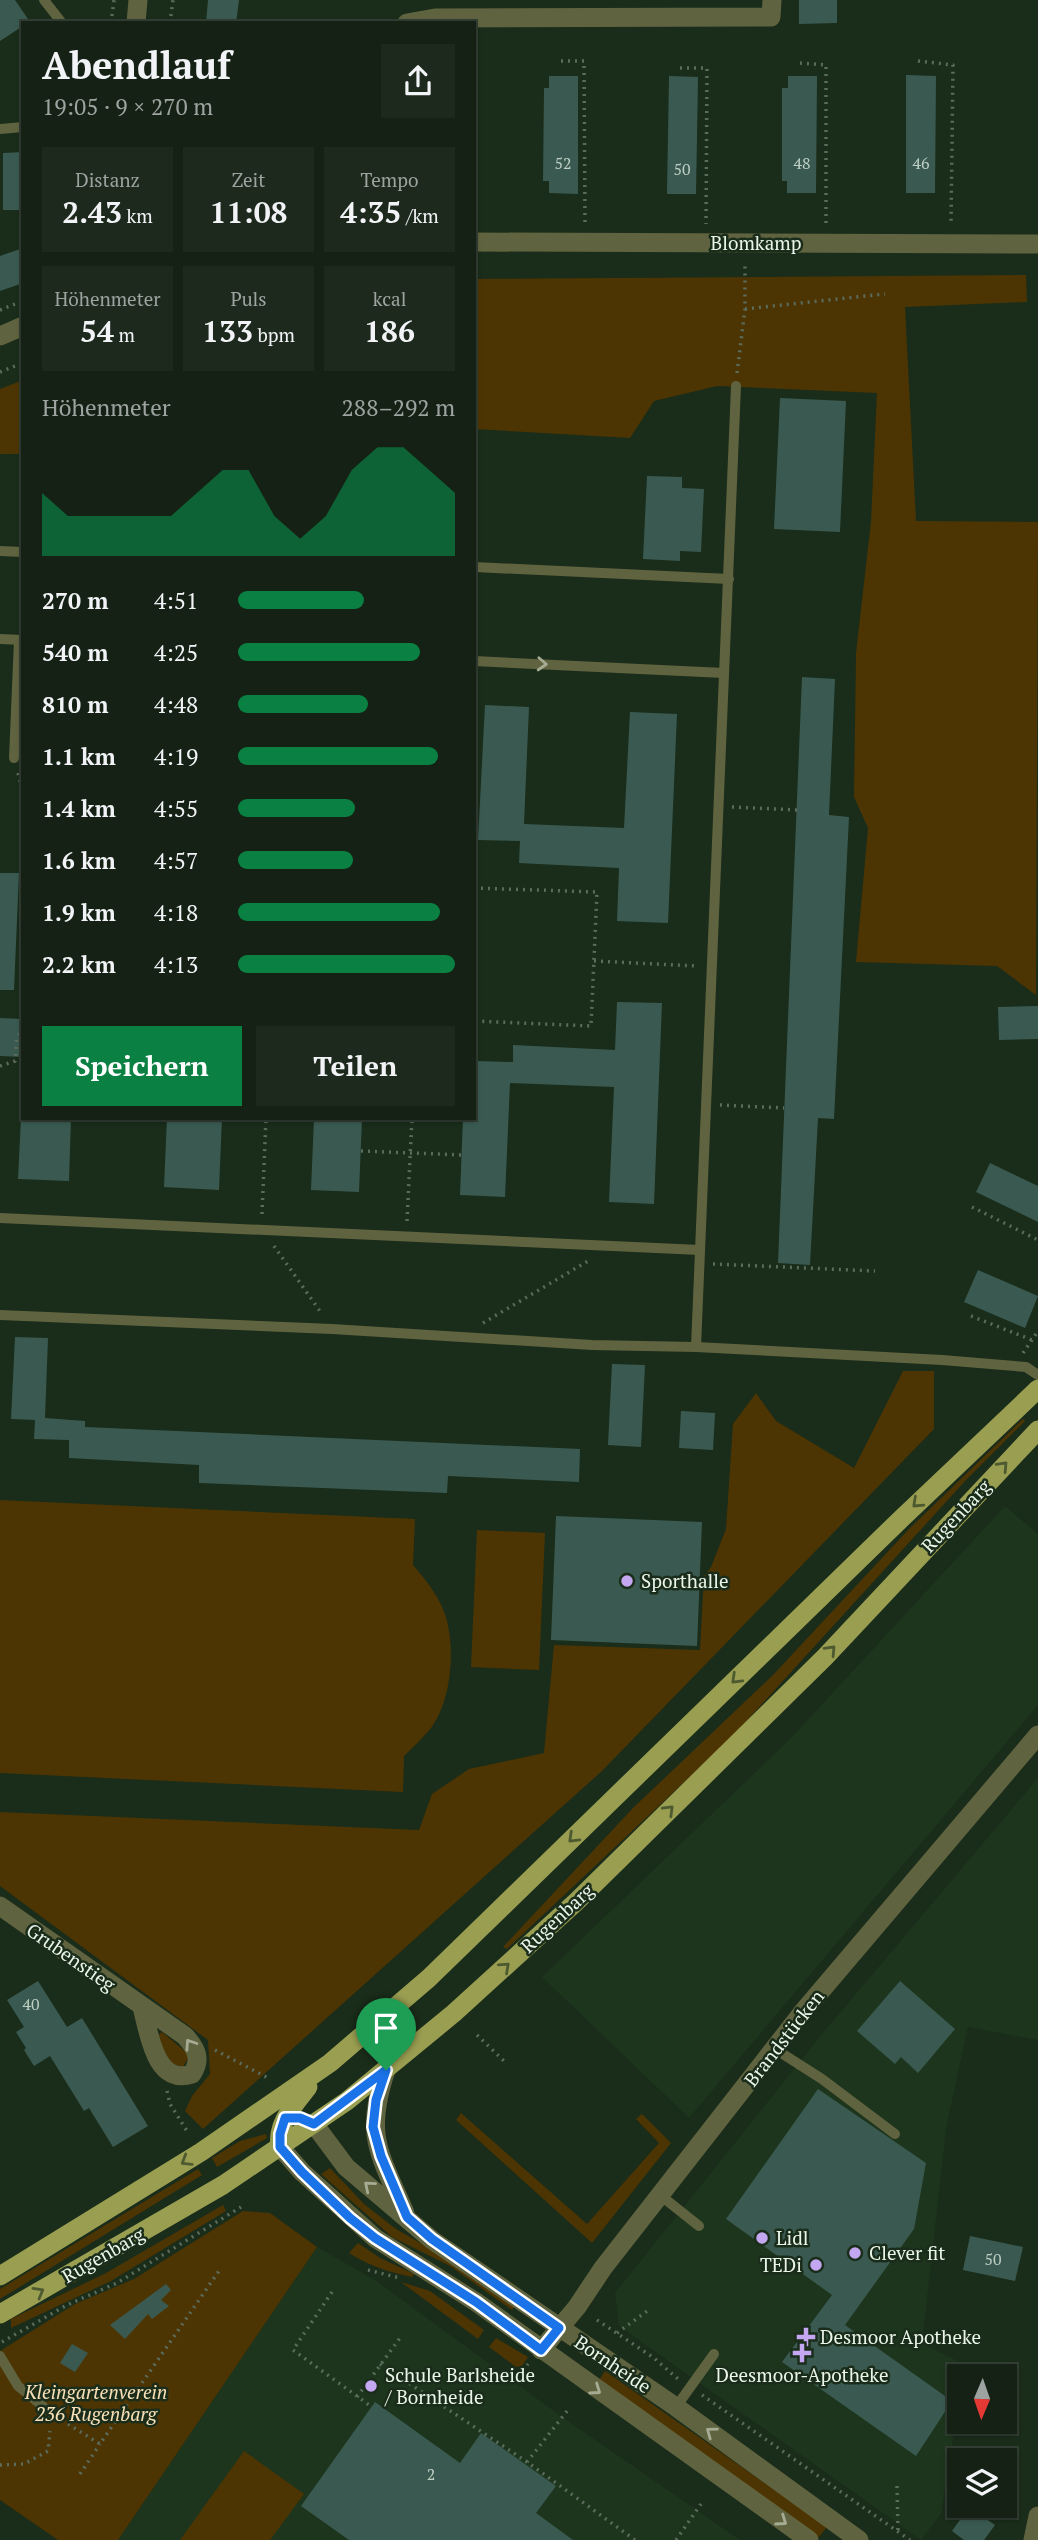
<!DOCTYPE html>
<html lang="de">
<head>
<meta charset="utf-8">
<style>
	body { margin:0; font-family:"PT Serif",serif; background:#1d291d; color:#f1f3f6; height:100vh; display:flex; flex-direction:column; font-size:26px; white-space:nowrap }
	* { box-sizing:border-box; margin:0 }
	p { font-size:23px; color:#9da3a0 }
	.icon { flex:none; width:38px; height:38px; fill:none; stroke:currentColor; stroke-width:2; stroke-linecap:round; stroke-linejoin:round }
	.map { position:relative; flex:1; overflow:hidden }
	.side { position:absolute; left:21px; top:21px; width:455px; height:1099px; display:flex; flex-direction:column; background:#142114; border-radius:0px; box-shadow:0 2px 5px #0004,0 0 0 2px #333e34 }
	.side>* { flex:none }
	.needle { width:46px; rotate:182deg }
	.fabs { position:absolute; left:947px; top:2364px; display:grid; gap:14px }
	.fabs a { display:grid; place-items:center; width:70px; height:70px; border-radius:0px; background:#142114; box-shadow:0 2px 5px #0004,0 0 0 2px #333e34; font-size:35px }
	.pin { position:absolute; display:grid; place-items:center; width:60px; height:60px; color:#fff; margin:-72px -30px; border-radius:50% 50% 50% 0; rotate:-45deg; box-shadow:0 0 7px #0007 }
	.pin .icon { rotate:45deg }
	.round { display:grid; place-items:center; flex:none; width:74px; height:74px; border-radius:0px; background:#1d291d }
	.headline { display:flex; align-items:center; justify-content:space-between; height:119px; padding:0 21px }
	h1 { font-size:38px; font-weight:700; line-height:52px }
	.stats { display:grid; grid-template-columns:repeat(3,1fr); gap:10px; height:119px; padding:7px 21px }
	.stats div { display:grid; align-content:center; border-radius:0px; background:#1d291d; text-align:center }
	.stats b { font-size:30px; font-weight:700 }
	.stats small { font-size:19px; font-weight:400 }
	.stats p { font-size:19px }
	.chart { height:196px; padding:14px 21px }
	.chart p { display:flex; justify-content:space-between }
	.chart svg { width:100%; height:126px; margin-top:7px; fill:#0b8043; opacity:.7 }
	.button { display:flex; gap:14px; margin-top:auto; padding:14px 21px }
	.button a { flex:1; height:80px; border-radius:0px; background:#0b8043; color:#fff; font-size:28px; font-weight:700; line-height:80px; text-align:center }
	.button a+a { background:#1d291d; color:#f1f3f6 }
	ul { padding:0 21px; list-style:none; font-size:23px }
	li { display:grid; grid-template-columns:112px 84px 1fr; align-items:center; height:52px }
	li i { height:18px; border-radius:9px; background:#0b8043 }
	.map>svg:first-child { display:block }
	.built { fill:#1d351d }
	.green { fill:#4d3503 }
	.building { fill:#3a5a51 }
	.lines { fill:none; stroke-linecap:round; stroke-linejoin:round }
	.path { stroke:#5c6c5c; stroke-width:3.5; stroke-dasharray:2 5; stroke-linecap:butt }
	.service { stroke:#60633f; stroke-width:10 }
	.minor { stroke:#60633f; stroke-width:19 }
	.tertiary { stroke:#60633f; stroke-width:19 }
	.primary { stroke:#999e51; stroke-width:19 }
	.oneway { stroke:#a6ac94 }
	.oneway2 { stroke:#4d5a30 }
	.route-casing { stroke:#fff; stroke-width:14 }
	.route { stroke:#1a73e8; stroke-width:9 }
	.poi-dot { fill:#c4a7f1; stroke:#1a2c1a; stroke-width:2.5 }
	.labels { text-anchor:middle; stroke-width:5; stroke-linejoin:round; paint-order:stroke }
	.number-label { font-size:16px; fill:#bfcfc4 }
	.street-label { font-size:19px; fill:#ebf6ea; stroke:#1a2c1a }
	.poi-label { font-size:19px; fill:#ebf6ea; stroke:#1a2c1a; text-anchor:start }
	.park-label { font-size:19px; font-style:italic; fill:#f9e1b8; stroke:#1a2c1a }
</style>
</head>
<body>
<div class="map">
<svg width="1038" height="2540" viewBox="0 0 1038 2540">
	<rect width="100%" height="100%" fill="#1a2c1a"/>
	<g class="built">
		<path d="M1005,1506L1038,1534V1705L689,2118L542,1977L791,1738Z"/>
		<path d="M1038,1778V2040L968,2027L946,2129L922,2343L965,2365L963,2376H959V2400L941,2514L921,2540L619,2326L615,2293L817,2040Z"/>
		<path d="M317,2247L375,2280L562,2417L740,2540H118Z"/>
	</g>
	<g class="green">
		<path d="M1026,275L1027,302L905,307L916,521L1038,522L1036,995L997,966L856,962L868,828L854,797L856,653L871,522L877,393L717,386L654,401L630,438L474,429V279Z"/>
		<path d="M23,380V454H0V389Z"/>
		<path d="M903,1371H934V1429L602,1771L203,2129L185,2111L192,2096L210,2074L208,2040L0,1886V1812L419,1830L432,1794L469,1769L544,1753L554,1645L700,1650L704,1576L711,1567L726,1529L733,1424L756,1393L776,1421L854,1468Z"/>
		<path d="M1023,1419L1025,1421L966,1480L732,1737L507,1949L503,1947L633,1808L773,1675L909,1529Z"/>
		<path d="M0,1500L415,1519L413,1565C427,1581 442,1600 447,1621C455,1653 451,1701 431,1728C423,1738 413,1747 404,1756L403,1792L0,1773Z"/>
		<path d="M477,1530L545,1533L539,1670L471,1667Z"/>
		<path d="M162,2032L187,2053L188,2058L183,2067L170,2063L157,2036Z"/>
		<path d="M461,2113L587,2224L659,2143L636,2119L642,2114L671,2143L592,2243L456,2120Z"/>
		<path d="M266,2134L267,2138L217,2167L212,2158L240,2141Z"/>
		<path d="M330,2168L364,2204L396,2229L453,2262L515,2306L512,2310L450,2266L392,2237L321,2174Z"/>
		<path d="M198,2169L202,2175L0,2299V2289Z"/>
		<path d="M223,2205L226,2211L111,2281L11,2328V2319L106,2273Z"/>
		<path d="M243,2211L270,2213L317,2247L118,2540H58L0,2500V2351L75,2304L134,2279Z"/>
		<path d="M358,2243L380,2258L414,2274L412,2277C389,2272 369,2266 349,2253Z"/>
		<path d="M401,2282L430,2291L484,2330L478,2339Z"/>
		<path d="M496,2338L528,2357L522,2366L516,2367L489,2347Z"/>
		<path d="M605,2371L827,2527L818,2538L598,2382Z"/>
		<path d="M244,2451L304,2494L270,2540H180Z"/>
	</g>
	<g class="building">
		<path d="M0,0H15L30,22L23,23V26L0,41Z"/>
		<path d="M208,0H239L236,23H206Z"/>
		<path d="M799,0H837V23L799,24Z"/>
		<path d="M906,75L936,76L935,193H906Z"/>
		<path d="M549,76H578V194L549,193V181H543L544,88H549Z"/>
		<path d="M669,76L698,77L696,194H667Z"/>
		<path d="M788,76H817L816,193H787V181H782V88H788Z"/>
		<path d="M23,152V210H3V153Z"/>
		<path d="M23,248V283L0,291V256Z"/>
		<path d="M780,398L846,401L840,532L774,529Z"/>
		<path d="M647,476L682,477V488L704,489L701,552L680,551V561L643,559Z"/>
		<path d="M802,677L835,679L829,815L849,817L834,1119L818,1118L810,1265L778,1263Z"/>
		<path d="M485,705L529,707L524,824L624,828L630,712L677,714L668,923L617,921L619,868L519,863L520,841L478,840Z"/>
		<path d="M0,873H19L14,990H0Z"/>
		<path d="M617,1002L662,1003L654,1204L609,1202L614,1087L510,1083L505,1197L460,1195L463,1118H474V1061L513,1062V1045L615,1050Z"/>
		<path d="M1038,1006V1039L999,1040L998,1007Z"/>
		<path d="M0,1018L23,1019V1057L0,1056Z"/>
		<path d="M21,1118H71L69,1181L18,1179Z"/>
		<path d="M167,1118H222L219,1190L164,1187Z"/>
		<path d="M314,1118H362L359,1192L311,1190Z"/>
		<path d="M990,1163L1038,1186V1222L976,1192Z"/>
		<path d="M978,1270L1038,1296L1025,1328L964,1302Z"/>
		<path d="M15,1337L48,1338L45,1418L85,1421V1427L580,1449L579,1482L448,1476L447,1493L199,1483V1465L69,1458V1440L34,1439L35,1420L11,1419Z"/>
		<path d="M612,1364L645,1365L641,1447L608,1445Z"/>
		<path d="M681,1411L715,1413L713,1450L679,1448Z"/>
		<path d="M556,1516L702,1522L697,1646L551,1640Z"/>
		<path d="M38,1981L67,2027L82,2018L148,2126L113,2147L89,2108L84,2111L50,2056L34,2066L24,2050L26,2048L16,2032L24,2027L7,2000Z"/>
		<path d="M900,1981L955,2029L918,2073L901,2057L895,2064L857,2031Z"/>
		<path d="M818,2089L926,2163L914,2229L845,2325L952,2401L916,2456L782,2362L832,2295L726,2219Z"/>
		<path d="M970,2236L1023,2247L1015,2281L963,2270Z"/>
		<path d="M166,2284L171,2290L161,2300L169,2306L152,2319L148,2314L125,2339L110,2325Z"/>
		<path d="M72,2344L88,2353L75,2372L60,2363Z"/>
		<path d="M375,2402L460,2463L481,2433L556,2486L536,2513L573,2540H349L301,2506Z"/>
		<path d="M969,2507L995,2525L984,2540H964L952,2531Z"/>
	</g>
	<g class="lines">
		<g class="path">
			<path d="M111,23L114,0"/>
			<path d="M170,23L173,0"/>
			<path d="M561,61H584L585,222"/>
			<path d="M918,61L953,65L951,224"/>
			<path d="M800,63L826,65V223"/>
			<path d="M680,68H707L706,224"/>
			<path d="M745,309L885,294"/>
			<path d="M0,310L23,301"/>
			<path d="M0,372L23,363"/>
			<path d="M737,373L745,309V263"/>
			<path d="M18,773L23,792"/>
			<path d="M732,807L797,810"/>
			<path d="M474,888L597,892L591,1026L474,1021"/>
			<path d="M594,961L697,966"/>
			<path d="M0,1066L15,1061L17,1037L23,1031"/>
			<path d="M720,1105L784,1108"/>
			<path d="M361,1151L462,1155"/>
			<path d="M972,1207L1038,1240"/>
			<path d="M262,1214L266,1118"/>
			<path d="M407,1221L412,1118"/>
			<path d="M274,1246L322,1314"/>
			<path d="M713,1264L875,1271"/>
			<path d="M971,1316L1032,1340"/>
			<path d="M483,1323L588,1261"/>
			<path d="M1023,1353L1038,1331"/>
			<path d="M477,2035L505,2062"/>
			<path d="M215,2050L270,2079"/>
			<path d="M167,2091L170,2104L187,2131"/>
			<path d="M368,2270L400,2278"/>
			<path d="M332,2292L293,2350L372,2407"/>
			<path d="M597,2320L654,2358L678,2379"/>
			<path d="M617,2333L650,2309"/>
			<path d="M2,2342L67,2305L117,2283L241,2207"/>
			<path d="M380,2364L527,2462"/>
			<path d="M518,2376L528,2364"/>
			<path d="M702,2395L910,2540"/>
			<path d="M357,2397L400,2338"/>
			<path d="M567,2411L527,2462L635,2540"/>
			<path d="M68,2424L100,2444L221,2268"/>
			<path d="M0,2465L24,2464L48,2451L50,2431"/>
			<path d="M80,2474L100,2444"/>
			<path d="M897,2486L898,2531"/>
			<path d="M676,2540L701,2504"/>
		</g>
		<g class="service">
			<path d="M44,0L62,23"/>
			<path d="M0,129L23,127"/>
			<path d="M0,551L23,552"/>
			<path d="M474,567L729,579"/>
			<path d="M0,639L23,640"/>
			<path d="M474,661L724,673"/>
			<path d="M14,758L19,640"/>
			<path d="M0,1218L700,1250"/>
			<path d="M0,1315L332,1329L592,1345L696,1347L942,1360L1026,1367L1038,1375"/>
			<path d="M696,1347L736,386"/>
			<path d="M775,2049L822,2079L895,2134"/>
			<path d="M660,2195L699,2226"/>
			<path d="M0,2356L18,2386L56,2417"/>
			<path d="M676,2407L714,2354"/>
		</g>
		<g class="minor">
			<path d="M136,23L138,0"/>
			<path d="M407,23L435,18L771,17L772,0"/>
			<path d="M474,242L1038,244"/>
			<path d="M0,336L23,326"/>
			<path d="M0,1906L185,2036C196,2048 202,2059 192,2074C155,2086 149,2033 142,2007"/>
			<path d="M541,2350L577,2307L603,2268L802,2013L1038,1735"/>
			<path d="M1033,2540L1038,2516"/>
		</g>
		<g class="tertiary">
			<path d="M386,2070C364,2136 379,2152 405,2213"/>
			<path d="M314,2124L346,2167L432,2240L676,2407L859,2540"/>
			<path d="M280,2147L302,2172L375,2238L476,2302L809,2540"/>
		</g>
		<g class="primary">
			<path d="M280,2147C276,2123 295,2104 308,2087"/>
			<path d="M0,2276L201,2152L330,2063L429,1978L902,1518L1038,1389"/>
			<path d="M0,2314L223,2185L347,2101L454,2013L577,1901L825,1657L1038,1430"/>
		</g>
	</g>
	<defs><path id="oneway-chevron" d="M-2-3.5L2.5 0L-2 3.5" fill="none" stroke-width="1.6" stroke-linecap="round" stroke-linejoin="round" transform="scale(1.75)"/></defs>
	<g class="oneway">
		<use href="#oneway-chevron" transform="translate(542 664) rotate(3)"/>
		<use href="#oneway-chevron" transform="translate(190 2044) rotate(-124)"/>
		<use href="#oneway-chevron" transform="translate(369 2186) rotate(-140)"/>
		<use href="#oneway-chevron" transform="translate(596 2390) rotate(35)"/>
		<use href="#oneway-chevron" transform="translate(711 2432) rotate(-144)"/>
		<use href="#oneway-chevron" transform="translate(782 2521) rotate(35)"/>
	</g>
	<g class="oneway2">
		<use href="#oneway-chevron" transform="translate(1003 1466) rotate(-47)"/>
		<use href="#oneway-chevron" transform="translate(917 1503) rotate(137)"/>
		<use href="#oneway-chevron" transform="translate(831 1650) rotate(-47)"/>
		<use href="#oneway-chevron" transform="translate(736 1679) rotate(136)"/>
		<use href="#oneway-chevron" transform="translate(669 1810) rotate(-45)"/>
		<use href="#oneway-chevron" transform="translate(573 1838) rotate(136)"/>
		<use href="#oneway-chevron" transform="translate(505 1967) rotate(-42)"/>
		<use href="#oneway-chevron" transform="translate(186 2161) rotate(148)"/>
		<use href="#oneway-chevron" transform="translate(39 2292) rotate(-30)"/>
	</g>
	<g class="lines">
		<g class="route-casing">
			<path id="route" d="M386,2070L376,2100L373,2127L381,2156L407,2217L432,2239L559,2328L541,2350L476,2302L375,2238L350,2218L302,2172L280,2147V2134L285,2118H300L314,2124Z"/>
		</g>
		<use href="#route" class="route"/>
	</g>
	<g class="poi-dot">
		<circle cx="627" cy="1581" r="7"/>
		<circle cx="762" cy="2238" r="7"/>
		<circle cx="855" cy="2253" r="7"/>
		<circle cx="816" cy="2265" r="7"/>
		<path d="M802.5 2326.5h7v7h7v7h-7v7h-7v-7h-7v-7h7z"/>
		<path d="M798.5 2342.5h7v7h7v7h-7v7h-7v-7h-7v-7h7z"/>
		<circle cx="371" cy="2386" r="7"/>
	</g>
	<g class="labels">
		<g class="number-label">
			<text x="563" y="169">52</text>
			<text x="802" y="169">48</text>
			<text x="921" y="169">46</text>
			<text x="682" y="175">50</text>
			<text x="31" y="2010">40</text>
			<text x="993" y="2265">50</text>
			<text x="431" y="2480">2</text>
		</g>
		<g class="street-label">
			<text x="756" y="250">Blomkamp</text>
			<text transform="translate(956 1516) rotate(-47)" y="7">Rugenbarg</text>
			<text transform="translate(557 1918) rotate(-43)" y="7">Rugenbarg</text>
			<text transform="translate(71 1957) rotate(35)" y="7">Grubenstieg</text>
			<text transform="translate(784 2038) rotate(-52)" y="7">Brandstücken</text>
			<text transform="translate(103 2255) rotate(-30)" y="7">Rugenbarg</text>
			<text transform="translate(613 2364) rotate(34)" y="7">Bornheide</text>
		</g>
		<g class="poi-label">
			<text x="641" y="1588">Sporthalle</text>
			<text x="776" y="2245">Lidl</text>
			<text x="869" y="2260">Clever fit</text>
			<text x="802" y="2272" text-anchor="end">TEDi</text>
			<text x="820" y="2344">Desmoor Apotheke</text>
			<text x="385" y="2382">Schule Barlsheide<tspan x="385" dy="22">/ Bornheide</tspan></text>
			<text x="802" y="2382" text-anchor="middle">Deesmoor-Apotheke</text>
		</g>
		<g class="park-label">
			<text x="96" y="2399">Kleingartenverein<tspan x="96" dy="22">236 Rugenbarg</tspan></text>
		</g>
	</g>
</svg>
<div class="fabs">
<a><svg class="needle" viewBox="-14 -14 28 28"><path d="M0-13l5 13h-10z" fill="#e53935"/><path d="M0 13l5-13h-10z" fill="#9da3a0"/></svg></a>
<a><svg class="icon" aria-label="layers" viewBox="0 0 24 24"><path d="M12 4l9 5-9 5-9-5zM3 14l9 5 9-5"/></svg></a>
</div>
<div class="pin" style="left:386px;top:2070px;background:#1e9e55"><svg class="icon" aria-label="arrive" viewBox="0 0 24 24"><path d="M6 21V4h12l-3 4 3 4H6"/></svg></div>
<section class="side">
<div class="headline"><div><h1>Abendlauf</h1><p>19:05 · 9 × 270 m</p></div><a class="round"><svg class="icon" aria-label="share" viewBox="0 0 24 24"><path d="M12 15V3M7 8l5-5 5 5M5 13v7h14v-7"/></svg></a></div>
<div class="stats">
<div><p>Distanz</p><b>2.43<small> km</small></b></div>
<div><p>Zeit</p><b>11:08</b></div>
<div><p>Tempo</p><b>4:35<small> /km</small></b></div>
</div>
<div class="stats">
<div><p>Höhenmeter</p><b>54<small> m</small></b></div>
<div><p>Puls</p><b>133<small> bpm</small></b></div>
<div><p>kcal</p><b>186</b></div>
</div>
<div class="chart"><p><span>Höhenmeter</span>288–292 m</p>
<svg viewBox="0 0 160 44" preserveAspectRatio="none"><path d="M0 44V22L10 30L20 30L30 30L40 30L50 30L60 22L70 14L80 14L90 30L100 38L110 30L120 14L130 6L140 6L150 14L160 22V44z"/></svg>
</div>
<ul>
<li><b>270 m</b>4:51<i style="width:58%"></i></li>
<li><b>540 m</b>4:25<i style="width:84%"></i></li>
<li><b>810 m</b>4:48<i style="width:60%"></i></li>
<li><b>1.1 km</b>4:19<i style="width:92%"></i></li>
<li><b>1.4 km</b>4:55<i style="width:54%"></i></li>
<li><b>1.6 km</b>4:57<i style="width:53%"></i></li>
<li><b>1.9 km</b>4:18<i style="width:93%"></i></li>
<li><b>2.2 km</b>4:13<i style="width:100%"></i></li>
</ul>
<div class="button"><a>Speichern</a><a>Teilen</a></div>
</section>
</div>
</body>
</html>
